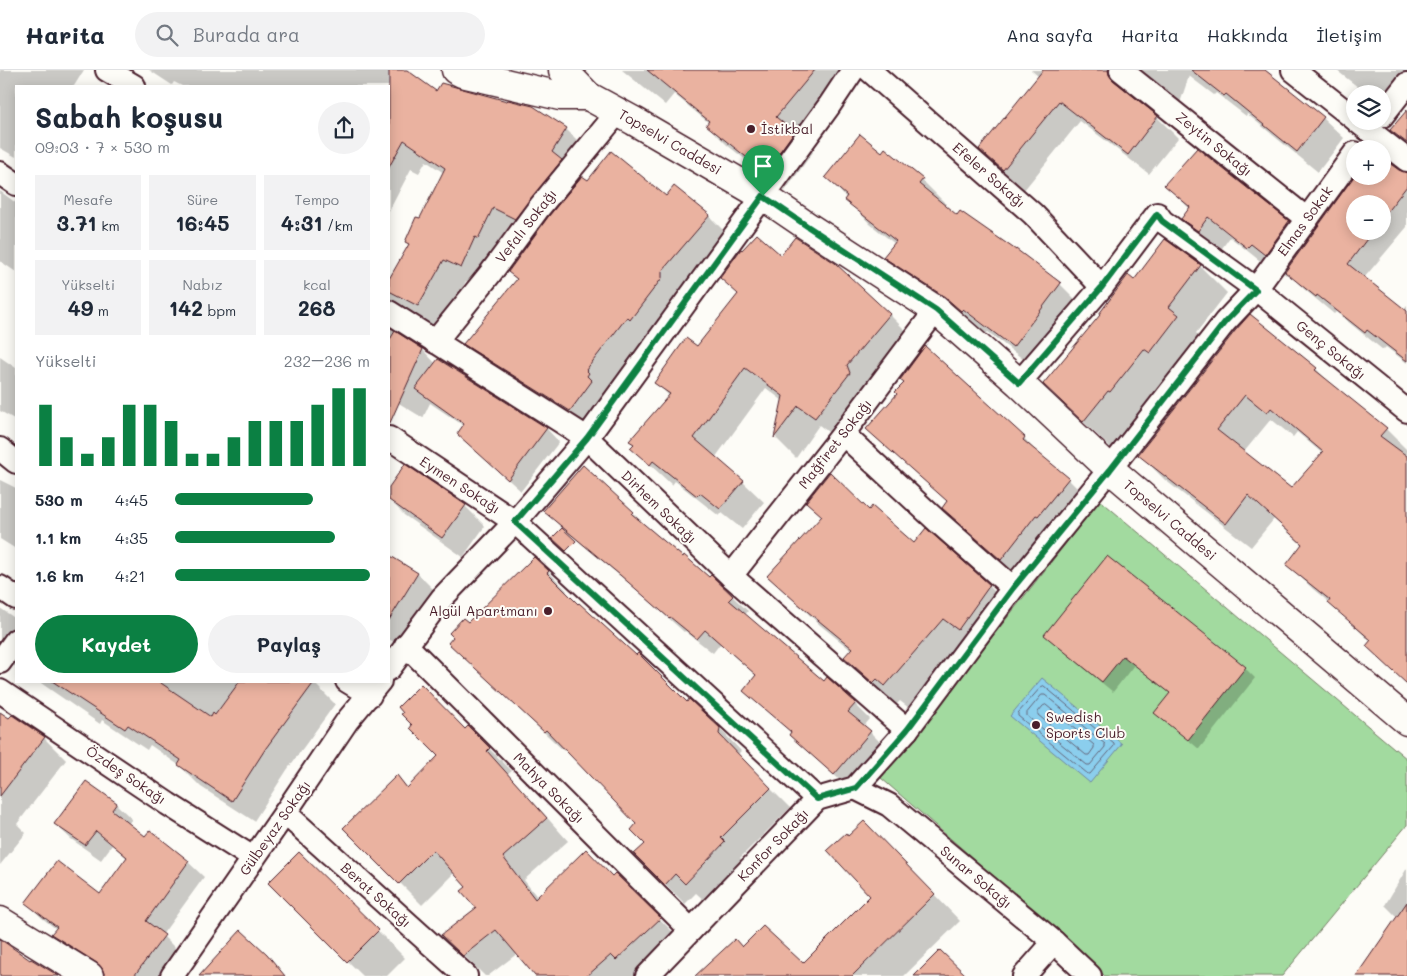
<!DOCTYPE html>
<html lang="tr">
<head>
<meta charset="utf-8">
<style>
	body { margin:0; font-family:Mali,sans-serif; background:#f2f2f3; color:#1f2937; height:100vh; display:flex; flex-direction:column; font-size:19px; white-space:nowrap }
	* { box-sizing:border-box; margin:0 }
	p { font-size:16px; color:#747a83 }
	.icon { flex:none; width:28px; height:28px; fill:none; stroke:currentColor; stroke-width:2; stroke-linecap:round; stroke-linejoin:round }
	.map { position:relative; flex:1; overflow:hidden }
	.details { position:absolute; left:15px; top:15px; width:375px; height:598px; display:flex; flex-direction:column; background:#fff; border-radius:0px; box-shadow:0 2px 12px #0003 }
	.details>* { flex:none }
	.controls { position:absolute; left:1346px; top:15px; display:grid; gap:10px }
	.controls a { display:grid; place-items:center; width:45px; height:45px; border-radius:50%; background:#fff; box-shadow:0 2px 12px #0003; font-size:25px }
	.pin { position:absolute; display:grid; place-items:center; width:42px; height:42px; color:#fff; margin:-51px -21px; border-radius:50% 50% 50% 0; rotate:-45deg; box-shadow:0 0 5px #0007 }
	.pin .icon { rotate:45deg }
	.round { display:grid; place-items:center; flex:none; width:52px; height:52px; border-radius:26px; background:#f2f2f3 }
	.overview { display:flex; align-items:center; justify-content:space-between; height:85px; padding:0 20px }
	h1 { font-size:28px; font-weight:700; line-height:38px }
	.metrics { display:grid; grid-template-columns:repeat(3,1fr); gap:8px; height:85px; padding:5px 20px }
	.metrics div { display:grid; align-content:center; border-radius:0px; background:#f2f2f3; text-align:center }
	.metrics b { font-size:21px; font-weight:700 }
	.metrics small { font-size:14px; font-weight:400 }
	.metrics p { font-size:14px }
	.chart { height:140px; padding:10px 20px }
	.chart p { display:flex; justify-content:space-between }
	.chart svg { width:100%; height:90px; margin-top:5px; stroke:#0b8043; stroke-width:6 }
	.cta { display:flex; gap:10px; margin-top:auto; padding:10px 20px }
	.cta a { flex:1; height:58px; border-radius:30px; background:#0b8043; color:#fff; font-size:20px; font-weight:700; line-height:58px; text-align:center }
	.cta a+a { background:#f2f2f3; color:#1f2937 }
	ul { padding:0 20px; list-style:none; font-size:16px }
	li { display:grid; grid-template-columns:80px 60px 1fr; align-items:center; height:38px }
	li i { height:12px; border-radius:6px; background:#0b8043 }
	header { display:flex; align-items:center; gap:30px; box-sizing:border-box; height:70px; padding:0 25px; background:#fff; border-bottom:1px solid #e0e1e3 }
	header strong { font-size:24px }
	nav { display:flex; gap:28px; margin-inline-start:auto; font-size:18px }
	.search { width:350px; height:45px; background:#f2f2f3; display:flex; align-items:center; gap:12px; box-sizing:border-box; padding:0 18px; border-radius:28px; color:#747a83; font-size:19px }
	.map>svg:first-child { display:block }
	.green { fill:#a2da9f; stroke:#767c65 }
	.water { fill:#8bceed; stroke:#71889f }
	.shadow { fill:#0003; fill-rule:evenodd }
	.lines { fill:none; stroke-linecap:round; stroke-linejoin:round }
	.shore { stroke:#646579; stroke-width:1 }
	.building { fill:#eab2a0; stroke:#4a1f2b; fill-rule:evenodd }
	.street-casing { stroke:#4a1f2b; stroke-width:26 }
	.secondary-casing { stroke:#4a1f2b; stroke-width:31 }
	.street { stroke:#fdfcf7; stroke-width:22 }
	.secondary { stroke:#fdfcf7; stroke-width:28 }
	.route-casing { stroke:#fff; stroke-width:10 }
	.route { stroke:#0b8043; stroke-width:6 }
	.poi-dot { fill:#4a1f2b; stroke:#fdfcf7; stroke-width:2 }
	.labels { text-anchor:middle; stroke-width:4; stroke-linejoin:round; paint-order:stroke }
	.poi-label { font-size:14px; fill:#4a1f2b; stroke:#fdfcf7; text-anchor:start }
	.street-label { font-size:14px; fill:#4a1f2b; stroke:#fdfcf7 }
</style>
</head>
<body>
<header>
<strong>Harita</strong>
<div class="search"><svg class="icon" aria-label="search" viewBox="0 0 24 24"><circle cx="10" cy="10" r="6"/><path d="M15 15l6 6"/></svg>Burada ara</div>
<nav><a>Ana sayfa</a><a>Harita</a><a>Hakkında</a><a>İletişim</a></nav>
</header>
<div class="map">
<svg width="1407" height="906" viewBox="0 0 1407 906">
	<rect width="100%" height="100%" fill="#fdfcf7"/>
	<filter id="ink" filterUnits="userSpaceOnUse"><feTurbulence type="fractalNoise" baseFrequency=".02" numOctaves="2"/><feDisplacementMap in="SourceGraphic" scale="10" xChannelSelector="R" yChannelSelector="G"/><feConvolveMatrix kernelMatrix="1 2 1 2 8 2 1 2 1" color-interpolation-filters="sRGB"/></filter>
	<g filter="url(#ink)">
		<path class="green" d="M1100,430L1407,689V755L1282,906H1105L1038,845L881,708Z"/>
		<path class="water" d="M1042,608L1122,674L1090,713L1010,646Z"/>
		<g class="shadow">
			<path d="M0,0H84L74,16H16V87L0,78Z"/>
			<path d="M149,0H403L437,23L566,59L588,81L573,103L580,110L666,127L709,146L735,172L596,367L491,300L465,274L517,210L509,202L534,168L515,159L482,219L466,211L436,263L399,257L397,264L423,280L436,294L439,291L547,359L559,372L521,421L471,376L464,356L430,333L423,348L389,327V212L409,175L406,172L421,150L444,103L426,91L419,103L411,99L389,141V16H182L174,12L172,15Z"/>
			<path d="M622,0H849L796,66L813,82L785,121L727,75L707,55L709,53L674,24L665,35Z"/>
			<path d="M1031,0H1247L1323,48L1344,68L1318,102L1247,44L1246,46L1216,23L1214,25L1189,6L1180,33L1128,19L1129,25L1157,47L1178,68L1149,104L1080,51L1024,120L981,79L1039,7Z"/>
			<path d="M1336,0H1406L1382,28V24H1367Z"/>
			<path d="M1197,79L1288,152L1308,172L1382,106L1398,101L1407,104V157L1364,208L1403,240L1407,235V293L1386,277L1383,280L1336,242L1334,244L1304,219L1288,203L1286,205L1273,194L1269,198L1230,167L1220,181L1204,170L1183,148L1190,139L1166,115ZM1355,134H1382V161H1355Z"/>
			<path d="M885,80L922,110L946,134L944,136L957,147L1060,214L1084,238L1037,300L988,262L986,264L970,251L908,211L885,187L895,174L870,154L827,107L882,84Z"/>
			<path d="M0,121L16,133V202L0,191Z"/>
			<path d="M781,187L889,244L910,265L836,368L819,355L796,388L776,368L783,331L766,318L715,388L743,412L764,432L742,459L722,443L719,446L675,411L672,415L632,378L669,326L656,312L697,278Z"/>
			<path d="M1200,196L1227,223L1196,263L1206,273L1136,348L1111,378L1072,341L1134,211Z"/>
			<path d="M1236,261L1316,299L1334,317L1386,359L1407,380V614L1368,576L1371,572L1330,533L1313,519L1288,495L1303,476L1274,449L1251,477L1165,410L1140,385ZM1271,349L1293,367L1297,362L1323,384L1291,419L1244,382Z"/>
			<path d="M0,287L16,298V350L0,341Z"/>
			<path d="M867,359L1024,368L1041,387L1068,409L1086,427L1019,507L944,438L948,432Z"/>
			<path d="M405,396L465,436L485,456L463,487L404,445L389,429V419Z"/>
			<path d="M0,410L16,418V479L0,469Z"/>
			<path d="M545,441L633,443L648,458L732,526L748,541L745,545L824,612L855,634L870,649L864,656L885,677L850,719L806,680L791,665L792,663L745,620L757,606L720,574L713,583L685,561L684,562L637,520L560,456Z"/>
			<path d="M869,442L915,475L989,516L1012,539L981,581L966,571L909,638L900,631L896,635L868,610L846,587L851,580L820,555L769,506Z"/>
			<path d="M389,486L418,504L445,531L401,577L389,569Z"/>
			<path d="M548,501L567,521L565,523L687,633L689,631L722,661L741,681L737,685L790,738L740,788L744,792L706,832L696,823L685,834L636,784L647,774L638,754L566,679L564,681L469,592L468,554Z"/>
			<path d="M0,538L16,549V597L0,585Z"/>
			<path d="M1045,565L1245,598L1255,608L1199,679L1156,643L1171,624L1134,595L1113,622L1056,575Z"/>
			<path d="M38,611H312L335,634L287,700L254,751L201,717L180,696L150,675L147,680L102,650L100,654Z"/>
			<path d="M0,643L10,650L12,647L44,668L66,690L17,754L26,763L0,795Z"/>
			<path d="M468,658L512,701L508,704L568,771L524,810L538,828L613,807L615,805L682,871L645,906H537L518,883L488,906H485L443,865L478,838L468,817L455,802L422,835L345,758L397,706L408,718Z"/>
			<path d="M116,734L132,749L128,754L145,768L150,762L188,792L204,807L162,865L179,882L161,906H106L105,902L68,879L52,864L56,859L42,848L27,833L101,825L128,789L112,775L101,790L71,769L55,754Z"/>
			<path d="M848,768L890,779L960,851L904,906H708L742,878L803,895L872,826Z"/>
			<path d="M1407,798V906H1370L1398,848L1385,835Z"/>
			<path d="M269,813L378,861L405,888L387,906H363Z"/>
		</g>
		<g class="lines">
			<g class="shore">
				<path d="M1044,616L1114,674V676L1090,704H1088L1018,646V643L1041,617Z"/>
				<path d="M1042,625H1045L1105,674V677L1090,695H1087L1027,646V643Z"/>
				<path d="M1046,635L1094,675V678L1089,685H1086L1038,645V642L1043,636Z"/>
			</g>
		</g>
		<g class="building">
			<path d="M389,0H407L436,21L441,13L507,31L508,30L533,36L567,58L552,82L562,90L515,149L493,138L478,169L475,167L461,198L444,190L418,236L389,221V209L409,174L405,172L416,147L420,148L445,98L404,70L389,97Z"/>
			<path d="M647,0H815L776,47L794,62L765,102L706,55L709,51Z"/>
			<path d="M1043,0H1108L1109,5L1113,10L1158,46L1128,85L1059,31L1003,100L979,79Z"/>
			<path d="M1191,0H1265L1324,47L1297,82L1226,24L1224,26Z"/>
			<path d="M1407,40V73L1390,60Z"/>
			<path d="M860,64L882,82L885,78L923,109L919,114L957,145L960,141L1016,180V179L1061,213L1013,277L963,239L961,241L945,227L883,187L896,171L844,130L847,126L825,107Z"/>
			<path d="M1197,78L1289,151L1265,185L1251,174L1247,178L1208,147L1198,161L1181,149L1190,137L1164,115Z"/>
			<path d="M611,81L666,126L674,116L710,145L662,201V208L630,250L627,247L586,300L589,303L587,306L592,311L570,341L463,274L517,209L508,202L548,147L582,106L588,110Z"/>
			<path d="M1382,88L1399,100L1407,103V116L1382,148V134H1355V161H1373L1348,194L1407,241V291L1367,260L1365,263L1317,225L1316,227L1285,202L1355,105L1382,106Z"/>
			<path d="M757,164L781,185L795,167L835,193L890,244L847,295L850,303L815,348L798,336L774,368L783,326L745,298L694,368L744,411L720,439L700,423L697,426L653,391L650,395L630,378L634,374L629,371L670,324L654,313L686,268L697,276L738,224L720,208L741,179L742,180Z"/>
			<path d="M1165,169L1201,195L1169,237L1179,245L1150,283L1144,279L1110,322L1108,321L1083,352L1043,314L1100,245L1099,244L1128,205L1134,210Z"/>
			<path d="M1250,244L1317,298L1315,300L1387,358L1380,366L1407,386V614L1366,576L1371,570L1328,533L1330,530L1286,495L1302,474L1248,425L1226,454L1138,385L1235,261ZM1245,325L1267,343L1271,338L1323,382L1291,418L1217,360Z"/>
			<path d="M395,261L423,279L389,355V271Z"/>
			<path d="M925,276L1025,367L1023,370L1069,408L1038,446L1036,445L1001,490L942,438L947,431L866,359L897,324L895,322L904,313L900,310Z"/>
			<path d="M438,289L547,358L508,410L457,364L464,354L415,319Z"/>
			<path d="M405,394L466,435L442,468L389,430V417Z"/>
			<path d="M583,395L634,442L632,444L683,487L684,485L709,507L711,505L733,526L729,530L824,611L827,607L856,633L848,642L871,661L834,705L789,665L791,662L743,621L756,605L705,560L697,569L670,547L669,548L620,505L543,441Z"/>
			<path d="M830,402L869,440L872,436L914,473L926,458L990,515L958,560L943,549L885,616L877,609L873,613L844,587L852,578L796,532L767,506L822,446L806,432Z"/>
			<path d="M562,458L576,471L566,481L552,468Z"/>
			<path d="M389,485L418,503L389,550Z"/>
			<path d="M1107,486L1246,597L1188,670L1154,643L1170,623L1123,586L1102,612L1044,565Z"/>
			<path d="M534,487L549,501L547,503L578,534L579,533L636,585L638,583L687,632L689,629L720,658L719,664L771,718L721,768L725,772L685,814L675,804L665,815L634,784L645,774L631,760L636,754L546,660L544,662L448,573L453,567L449,563L463,548L468,552Z"/>
			<path d="M52,611H158L211,647L213,643L215,645L240,611H315L266,678L232,731L178,695L181,690L128,655L125,659Z"/>
			<path d="M421,614L465,659L468,656L490,678L487,681L547,748L503,787L535,829L586,779L612,806L615,803L661,848L616,890L611,885L587,906H535L496,860L463,886L441,865L476,838L461,821L466,817L433,780L399,814L343,758L397,705L407,718L438,686L410,658L412,655L401,644L403,643L398,637Z"/>
			<path d="M0,642L9,648L12,645L45,667L0,726Z"/>
			<path d="M86,711L117,733L112,740L145,766L150,760L189,791L146,851L165,865L134,906H105L102,898L97,893L51,864L57,857L25,833L57,791L100,824L127,787L96,761L85,775L54,754Z"/>
			<path d="M864,751L935,824L852,906H695L735,869L742,877L763,856L803,893L870,826L827,780L846,763L848,766Z"/>
			<path d="M299,782L379,860L347,892L268,813Z"/>
			<path d="M1407,832V906H1356Z"/>
			<path d="M241,860L267,884L285,906H199Z"/>
			<path d="M0,869L30,890L31,889L59,906H0Z"/>
			<path d="M940,880L967,906H914Z"/>
		</g>
		<g class="lines">
			<g class="street-casing">
				<g id="street">
					<path d="M107,0L134,16"/>
					<path d="M869,0L1033,144L1102,217"/>
					<path d="M1121,0L1307,149"/>
					<path d="M1293,0L1355,49"/>
					<path d="M1382,46L1407,14"/>
					<path d="M1357,51L1407,90"/>
					<path d="M0,103L16,114"/>
					<path d="M389,242L587,368L731,506L907,660"/>
					<path d="M435,272L490,204L538,139L618,42"/>
					<path d="M1019,313L1102,217L1157,144L1162,151L1256,219L1407,341"/>
					<path d="M843,364L937,451L1013,518"/>
					<path d="M389,368L515,452L817,729"/>
					<path d="M0,379L16,392"/>
					<path d="M731,506L843,364L936,240"/>
					<path d="M0,517L16,528"/>
					<path d="M406,575L691,860"/>
					<path d="M0,592L16,570"/>
					<path d="M389,599L442,528L515,452L587,368L829,36L853,0"/>
					<path d="M347,611L370,625"/>
					<path d="M0,621L168,734L253,788"/>
					<path d="M855,718L889,735L1054,872L1090,906"/>
					<path d="M285,743L466,906"/>
					<path d="M172,906L285,743L347,651L380,611"/>
					<path d="M647,906L817,729L855,718L907,660L1013,518L1110,399L1225,252L1256,219L1355,83"/>
					<path d="M1024,906L1054,872"/>
				</g>
			</g>
			<g class="secondary-casing">
				<g id="secondary">
					<path d="M456,0L462,3L560,26H588"/>
					<path d="M563,0L588,26L634,51L763,126L807,156L936,240L1019,313L1110,399L1407,651"/>
					<path d="M0,851L89,906"/>
				</g>
			</g>
			<use href="#street" class="street"/>
			<use href="#secondary" class="secondary"/>
		</g>
	</g>
	<g class="lines" filter="url(#ink)">
		<g class="route-casing">
			<path id="route" d="M763,126L807,156L936,240L1019,313L1102,217L1157,144L1162,151L1256,220L1225,252L1110,400L1013,518L907,660L856,718L817,729L515,452L587,368Z"/>
		</g>
		<use href="#route" class="route"/>
	</g>
	<g class="poi-dot">
		<circle cx="751" cy="59" r="5"/>
		<circle cx="548" cy="541" r="5"/>
		<circle cx="1036" cy="655" r="5"/>
	</g>
	<g class="labels">
		<g class="poi-label">
			<text x="761" y="64">İstikbal</text>
			<text x="538" y="546" text-anchor="end">Algül Apartmanı</text>
			<text x="1046" y="652">Swedish<tspan x="1046" dy="16">Sports Club</tspan></text>
		</g>
		<g class="street-label">
			<text transform="translate(670 72) rotate(30)" y="5">Topselvi Caddesi</text>
			<text transform="translate(1214 74) rotate(39)" y="5">Zeytin Sokağı</text>
			<text transform="translate(989 105) rotate(41)" y="5">Efeler Sokağı</text>
			<text transform="translate(1305 151) rotate(-54)" y="5">Elmas Sokak</text>
			<text transform="translate(526 156) rotate(-52)" y="5">Vefalı Sokağı</text>
			<text transform="translate(1331 280) rotate(39)" y="5">Genç Sokağı</text>
			<text transform="translate(835 374) rotate(-52)" y="5">Mağfiret Sokağı</text>
			<text transform="translate(460 415) rotate(33)" y="5">Eymen Sokağı</text>
			<text transform="translate(659 437) rotate(44)" y="5">Dirhem Sokağı</text>
			<text transform="translate(1170 450) rotate(40)" y="5">Topselvi Caddesi</text>
			<text transform="translate(126 705) rotate(34)" y="5">Özdeş Sokağı</text>
			<text transform="translate(549 718) rotate(45)" y="5">Mahya Sokağı</text>
			<text transform="translate(275 758) rotate(-55)" y="5">Gülbeyaz Sokağı</text>
			<text transform="translate(773 775) rotate(-46)" y="5">Konfor Sokağı</text>
			<text transform="translate(976 807) rotate(40)" y="5">Sunar Sokağı</text>
			<text transform="translate(376 825) rotate(42)" y="5">Berat Sokağı</text>
		</g>
	</g>
</svg>
<div class="controls">
<a><svg class="icon" aria-label="layers" viewBox="0 0 24 24"><path d="M12 4l9 5-9 5-9-5zM3 14l9 5 9-5"/></svg></a>
<a>+</a>
<a>−</a>
</div>
<div class="pin" style="left:763px;top:126px;background:#1e9e55"><svg class="icon" aria-label="arrive" viewBox="0 0 24 24"><path d="M6 21V4h12l-3 4 3 4H6"/></svg></div>
<section class="details">
<div class="overview"><div><h1>Sabah koşusu</h1><p>09:03 · 7 × 530 m</p></div><a class="round"><svg class="icon" aria-label="share" viewBox="0 0 24 24"><path d="M12 15V3M7 8l5-5 5 5M5 13v7h14v-7"/></svg></a></div>
<div class="metrics">
<div><p>Mesafe</p><b>3.71<small> km</small></b></div>
<div><p>Süre</p><b>16:45</b></div>
<div><p>Tempo</p><b>4:31<small> /km</small></b></div>
</div>
<div class="metrics">
<div><p>Yükselti</p><b>49<small> m</small></b></div>
<div><p>Nabız</p><b>142<small> bpm</small></b></div>
<div><p>kcal</p><b>268</b></div>
</div>
<div class="chart"><p><span>Yükselti</span>232–236 m</p>
<svg viewBox="0 0 160 44" preserveAspectRatio="none"><path d="M5 44V14M15 44V30M25 44V38M35 44V30M45 44V14M55 44V14M65 44V22M75 44V38M85 44V38M95 44V30M105 44V22M115 44V22M125 44V22M135 44V14M145 44V6M155 44V6"/></svg>
</div>
<ul>
<li><b>530 m</b>4:45<i style="width:71%"></i></li>
<li><b>1.1 km</b>4:35<i style="width:82%"></i></li>
<li><b>1.6 km</b>4:21<i style="width:100%"></i></li>
</ul>
<div class="cta"><a>Kaydet</a><a>Paylaş</a></div>
</section>
</div>
</body>
</html>
